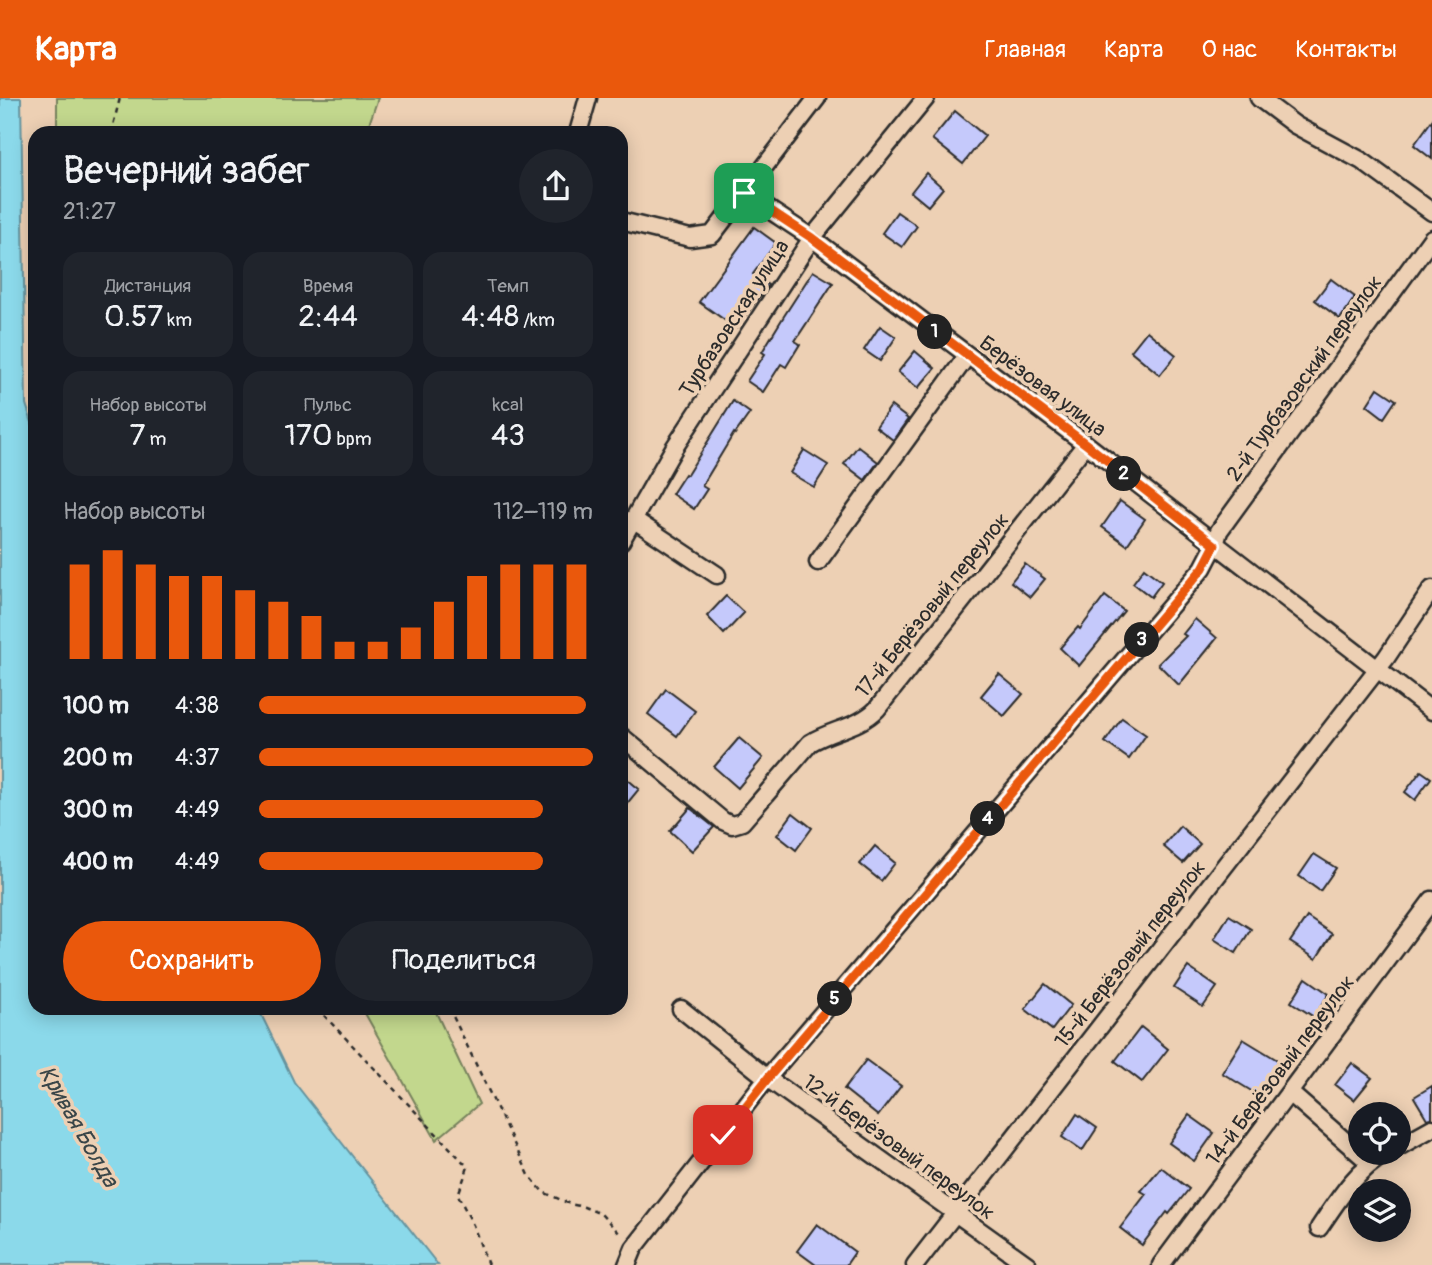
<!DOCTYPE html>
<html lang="ru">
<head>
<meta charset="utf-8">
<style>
	body { margin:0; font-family:Pangolin,sans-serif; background:#20242c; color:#f1f3f6; height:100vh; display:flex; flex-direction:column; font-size:26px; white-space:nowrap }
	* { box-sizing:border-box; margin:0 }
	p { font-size:23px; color:#9ea1a6 }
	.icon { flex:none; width:38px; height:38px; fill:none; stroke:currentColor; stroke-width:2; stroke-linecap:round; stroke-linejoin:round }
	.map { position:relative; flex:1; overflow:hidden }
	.drawer { position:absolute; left:28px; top:28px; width:600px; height:889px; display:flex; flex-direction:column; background:#171b24; border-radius:21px; box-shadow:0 4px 18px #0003 }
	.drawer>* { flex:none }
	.fabs { position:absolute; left:1348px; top:1004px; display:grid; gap:14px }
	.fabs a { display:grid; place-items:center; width:63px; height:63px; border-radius:50%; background:#171b24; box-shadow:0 4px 18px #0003; font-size:35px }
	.pin { position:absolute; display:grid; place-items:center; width:60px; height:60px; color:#fff; margin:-30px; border-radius:14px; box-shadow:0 4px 10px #0006 }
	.km { position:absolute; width:35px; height:35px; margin:-18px; border-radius:50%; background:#222; color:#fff; font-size:19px; line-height:35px; text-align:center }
	.round { display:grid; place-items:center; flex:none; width:74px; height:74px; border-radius:37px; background:#20242c }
	.overview { display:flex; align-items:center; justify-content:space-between; height:119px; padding:0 35px }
	h1 { font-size:38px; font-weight:600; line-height:52px }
	.stats { display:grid; grid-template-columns:repeat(3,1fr); gap:10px; height:119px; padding:7px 35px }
	.stats div { display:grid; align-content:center; border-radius:18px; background:#20242c; text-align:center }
	.stats b { font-size:30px; font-weight:600 }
	.stats small { font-size:19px; font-weight:400 }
	.stats p { font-size:19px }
	.chart { height:196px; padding:14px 35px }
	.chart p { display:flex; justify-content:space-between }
	.chart svg { width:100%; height:126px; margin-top:7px; stroke:#ea580c; stroke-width:6 }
	.action { display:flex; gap:14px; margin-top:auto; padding:14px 35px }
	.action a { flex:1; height:80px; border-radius:42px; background:#ea580c; color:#fff; font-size:28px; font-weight:600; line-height:80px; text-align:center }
	.action a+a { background:#20242c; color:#f1f3f6 }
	ul { padding:0 35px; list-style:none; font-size:23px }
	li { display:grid; grid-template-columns:112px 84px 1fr; align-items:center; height:52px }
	li i { height:18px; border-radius:9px; background:#ea580c }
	header { display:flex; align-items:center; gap:42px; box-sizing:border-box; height:98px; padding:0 35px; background:#ea580c; color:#fff }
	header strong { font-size:33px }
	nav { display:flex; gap:38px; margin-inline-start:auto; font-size:24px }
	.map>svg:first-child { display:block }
	.green { fill:#c2d78d; stroke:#76815c; stroke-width:2 }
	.water { fill:#8bd9ea; stroke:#65939e; stroke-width:2 }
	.building { fill:#c5c9fb; stroke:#2b2b2b; stroke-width:2 }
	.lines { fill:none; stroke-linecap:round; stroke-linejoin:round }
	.minor-casing { stroke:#2b2b2b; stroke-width:21 }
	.path { stroke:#2b2b2b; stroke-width:2.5; stroke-dasharray:5 5; stroke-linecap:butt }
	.minor { stroke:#edd0b4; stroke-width:16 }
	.route-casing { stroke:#fff; stroke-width:14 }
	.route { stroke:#ea580c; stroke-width:9 }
	.labels { text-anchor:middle; stroke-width:7; stroke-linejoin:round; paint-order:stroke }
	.street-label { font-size:21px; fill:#2b2b2b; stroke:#edd0b4 }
	.water-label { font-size:23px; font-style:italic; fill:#394548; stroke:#edd0b4 }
</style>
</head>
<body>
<header>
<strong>Карта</strong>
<nav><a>Главная</a><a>Карта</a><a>О нас</a><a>Контакты</a></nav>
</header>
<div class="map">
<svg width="1432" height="1167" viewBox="0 0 1432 1167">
	<rect width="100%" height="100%" fill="#edd0b4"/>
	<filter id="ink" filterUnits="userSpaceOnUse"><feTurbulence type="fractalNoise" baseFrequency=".0143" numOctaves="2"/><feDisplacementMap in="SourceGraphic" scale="14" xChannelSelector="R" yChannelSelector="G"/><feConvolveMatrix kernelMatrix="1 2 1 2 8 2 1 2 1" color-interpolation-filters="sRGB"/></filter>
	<g filter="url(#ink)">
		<g class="green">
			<path d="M57,0H378L366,35H57Z"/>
			<path d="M362,910H434L479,1006L436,1042Z"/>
		</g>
		<path class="water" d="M0,0H21L26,306L35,334V910H258L294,984L438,1167H0Z"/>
		<g class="building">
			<path d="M955,13L985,38L963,66L932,41Z"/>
			<path d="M1432,22V61L1414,47Z"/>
			<path d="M926,75L943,90L928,108L911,94Z"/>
			<path d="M897,114L917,128L902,149L882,135Z"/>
			<path d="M754,129L776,145L753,176L768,187L736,230L699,204Z"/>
			<path d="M813,173L833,185L795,243L800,246L786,269L781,266L763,294L747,283L765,256L762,254L784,218Z"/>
			<path d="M1331,181L1355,199L1340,221L1315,202Z"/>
			<path d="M880,228L896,239L880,263L864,252Z"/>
			<path d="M1147,233L1176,257L1160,277L1131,253Z"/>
			<path d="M915,253L935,270L918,290L898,274Z"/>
			<path d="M1378,290L1396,302L1384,320L1367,307Z"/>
			<path d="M733,303L750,315L735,336L734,335L702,388L707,391L694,411L672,396L685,376L687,377Z"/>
			<path d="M891,308L908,321L893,342L876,329Z"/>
			<path d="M858,348L878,364L865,382L844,366Z"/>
			<path d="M804,352L828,367L814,389L790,375Z"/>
			<path d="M1120,403L1145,421L1127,447L1102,429Z"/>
			<path d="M1025,466L1045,481L1030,499L1011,484Z"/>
			<path d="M1144,470L1162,484L1151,499L1133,485Z"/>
			<path d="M726,498L744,515L724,536L707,518Z"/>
			<path d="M1105,498L1124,513L1079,568L1060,550L1078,529L1080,531Z"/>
			<path d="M1195,521L1217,540L1179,587L1158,566L1186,538L1183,536Z"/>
			<path d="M999,576L1023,596L1004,618L981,598Z"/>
			<path d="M666,591L695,613L677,638L648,616Z"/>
			<path d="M1122,620L1146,637L1129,661L1105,644Z"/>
			<path d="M739,640L763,660L738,690L714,669Z"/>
			<path d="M1421,673L1431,680L1415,702L1405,694Z"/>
			<path d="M621,676L639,691L621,713Z"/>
			<path d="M690,710L714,729L692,753L670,733Z"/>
			<path d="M793,715L812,730L796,752L777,737Z"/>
			<path d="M1180,728L1200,746L1183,765L1163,748Z"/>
			<path d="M875,748L895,765L881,783L860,766Z"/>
			<path d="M1314,756L1336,770L1320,793L1299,778Z"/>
			<path d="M1229,817L1251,831L1236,855L1214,841Z"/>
			<path d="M1307,819L1332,836L1316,861L1290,844Z"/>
			<path d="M1188,869L1217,889L1203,909L1174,890Z"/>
			<path d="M1306,880L1329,896L1314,919L1291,904Z"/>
			<path d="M1045,886L1071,907L1052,932L1025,911Z"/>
			<path d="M1141,929L1168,951L1142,984L1115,963Z"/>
			<path d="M1243,941L1279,963L1258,997L1222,975Z"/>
			<path d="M866,962L901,988L878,1018L844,991Z"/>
			<path d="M1352,965L1372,980L1354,1002L1335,987Z"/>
			<path d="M1432,988V1020L1427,1021L1414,999Z"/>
			<path d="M1077,1016L1097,1030L1082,1053L1062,1039Z"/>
			<path d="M1189,1017L1214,1035L1194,1063L1169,1045Z"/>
			<path d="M1161,1069L1189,1091L1169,1116L1167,1114L1142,1147L1120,1130L1146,1096L1141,1093Z"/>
			<path d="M817,1126L855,1154L846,1167H816L797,1153Z"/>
		</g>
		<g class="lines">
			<g class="minor-casing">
				<g id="minor">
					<path d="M1259,0L1295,27L1362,63L1432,114"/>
					<path d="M578,35L588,0"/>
					<path d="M744,95L812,140L1086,346L1432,613"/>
					<path d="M621,123L690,140L712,137L817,0"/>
					<path d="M633,421L717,477"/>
					<path d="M621,443L674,350L812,140L926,0"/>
					<path d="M818,464L967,258"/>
					<path d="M621,638L723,723L732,727L742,724L810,645C831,632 860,629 877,611L1086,346"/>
					<path d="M681,911L767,980L1028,1167"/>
					<path d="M1290,995L1369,1064"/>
					<path d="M1398,1049L1432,1030"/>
					<path d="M1319,1130C1338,1102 1356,1072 1386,1055"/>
					<path d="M627,1167L634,1150L767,980L1203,470L1215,447L1219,433L1432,140"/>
					<path d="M915,1167L1386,560L1432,491"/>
					<path d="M1161,1167L1432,802"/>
				</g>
			</g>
			<g class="path">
				<path d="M111,35L120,0"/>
				<path d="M317,910L468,1069L458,1097L473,1127L488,1167"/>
				<path d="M449,910L529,1077L543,1094L570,1106L584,1109L601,1116L622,1138"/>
			</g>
			<use href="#minor" class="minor"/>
		</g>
	</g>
	<g class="lines" filter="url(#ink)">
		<g class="route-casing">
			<path id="route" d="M723,1037L768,980L1203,470L1215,447L1086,346L812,140L744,95"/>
		</g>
		<use href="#route" class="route"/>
	</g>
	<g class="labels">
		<g class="street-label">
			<text transform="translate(734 220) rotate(-57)" y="7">Турбазовская улица</text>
			<text transform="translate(1304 280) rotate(-54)" y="7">2-й Турбазовский переулок</text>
			<text transform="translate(1043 288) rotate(37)" y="7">Берёзовая улица</text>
			<text transform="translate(932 507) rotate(-51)" y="7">17-й Берёзовый переулок</text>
			<text transform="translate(1130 856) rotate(-52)" y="7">15-й Берёзовый переулок</text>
			<text transform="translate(1280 972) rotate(-53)" y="7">14-й Берёзовый переулок</text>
			<text transform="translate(899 1049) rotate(36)" y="7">12-й Берёзовый переулок</text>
		</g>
		<g class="water-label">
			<text transform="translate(79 1028) rotate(60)" y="8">Кривая Болда</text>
		</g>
	</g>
</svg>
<div class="fabs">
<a><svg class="icon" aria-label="locate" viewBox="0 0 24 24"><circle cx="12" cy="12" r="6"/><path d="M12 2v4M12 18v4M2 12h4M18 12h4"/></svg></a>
<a><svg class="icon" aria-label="layers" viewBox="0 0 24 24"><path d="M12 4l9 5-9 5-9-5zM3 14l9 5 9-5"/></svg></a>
</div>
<div class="pin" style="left:744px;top:95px;background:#1e9e55"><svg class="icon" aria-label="arrive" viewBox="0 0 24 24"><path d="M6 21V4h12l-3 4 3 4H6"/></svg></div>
<div class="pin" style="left:723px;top:1037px;background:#d93025"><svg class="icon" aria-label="check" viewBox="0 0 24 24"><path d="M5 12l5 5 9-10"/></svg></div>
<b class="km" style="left:935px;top:234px">1</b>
<b class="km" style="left:1124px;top:376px">2</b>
<b class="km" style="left:1142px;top:542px">3</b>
<b class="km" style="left:988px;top:721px">4</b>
<b class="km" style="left:835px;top:901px">5</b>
<section class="drawer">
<div class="overview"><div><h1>Вечерний забег</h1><p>21:27</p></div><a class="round"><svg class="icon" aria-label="share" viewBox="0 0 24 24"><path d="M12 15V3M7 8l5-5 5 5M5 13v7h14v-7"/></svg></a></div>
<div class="stats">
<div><p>Дистанция</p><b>0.57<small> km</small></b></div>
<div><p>Время</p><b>2:44</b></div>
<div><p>Темп</p><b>4:48<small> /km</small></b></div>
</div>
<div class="stats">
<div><p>Набор высоты</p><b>7<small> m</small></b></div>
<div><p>Пульс</p><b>170<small> bpm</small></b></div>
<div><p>kcal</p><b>43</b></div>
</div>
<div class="chart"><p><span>Набор высоты</span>112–119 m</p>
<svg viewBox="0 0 160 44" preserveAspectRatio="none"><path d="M5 44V11M15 44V6M25 44V11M35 44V15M45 44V15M55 44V20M65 44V24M75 44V29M85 44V38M95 44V38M105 44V33M115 44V24M125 44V15M135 44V11M145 44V11M155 44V11"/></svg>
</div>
<ul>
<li><b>100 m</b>4:38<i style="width:98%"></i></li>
<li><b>200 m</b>4:37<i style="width:100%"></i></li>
<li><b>300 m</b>4:49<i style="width:85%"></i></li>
<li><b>400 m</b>4:49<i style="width:85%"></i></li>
</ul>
<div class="action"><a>Сохранить</a><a>Поделиться</a></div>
</section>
</div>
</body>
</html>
